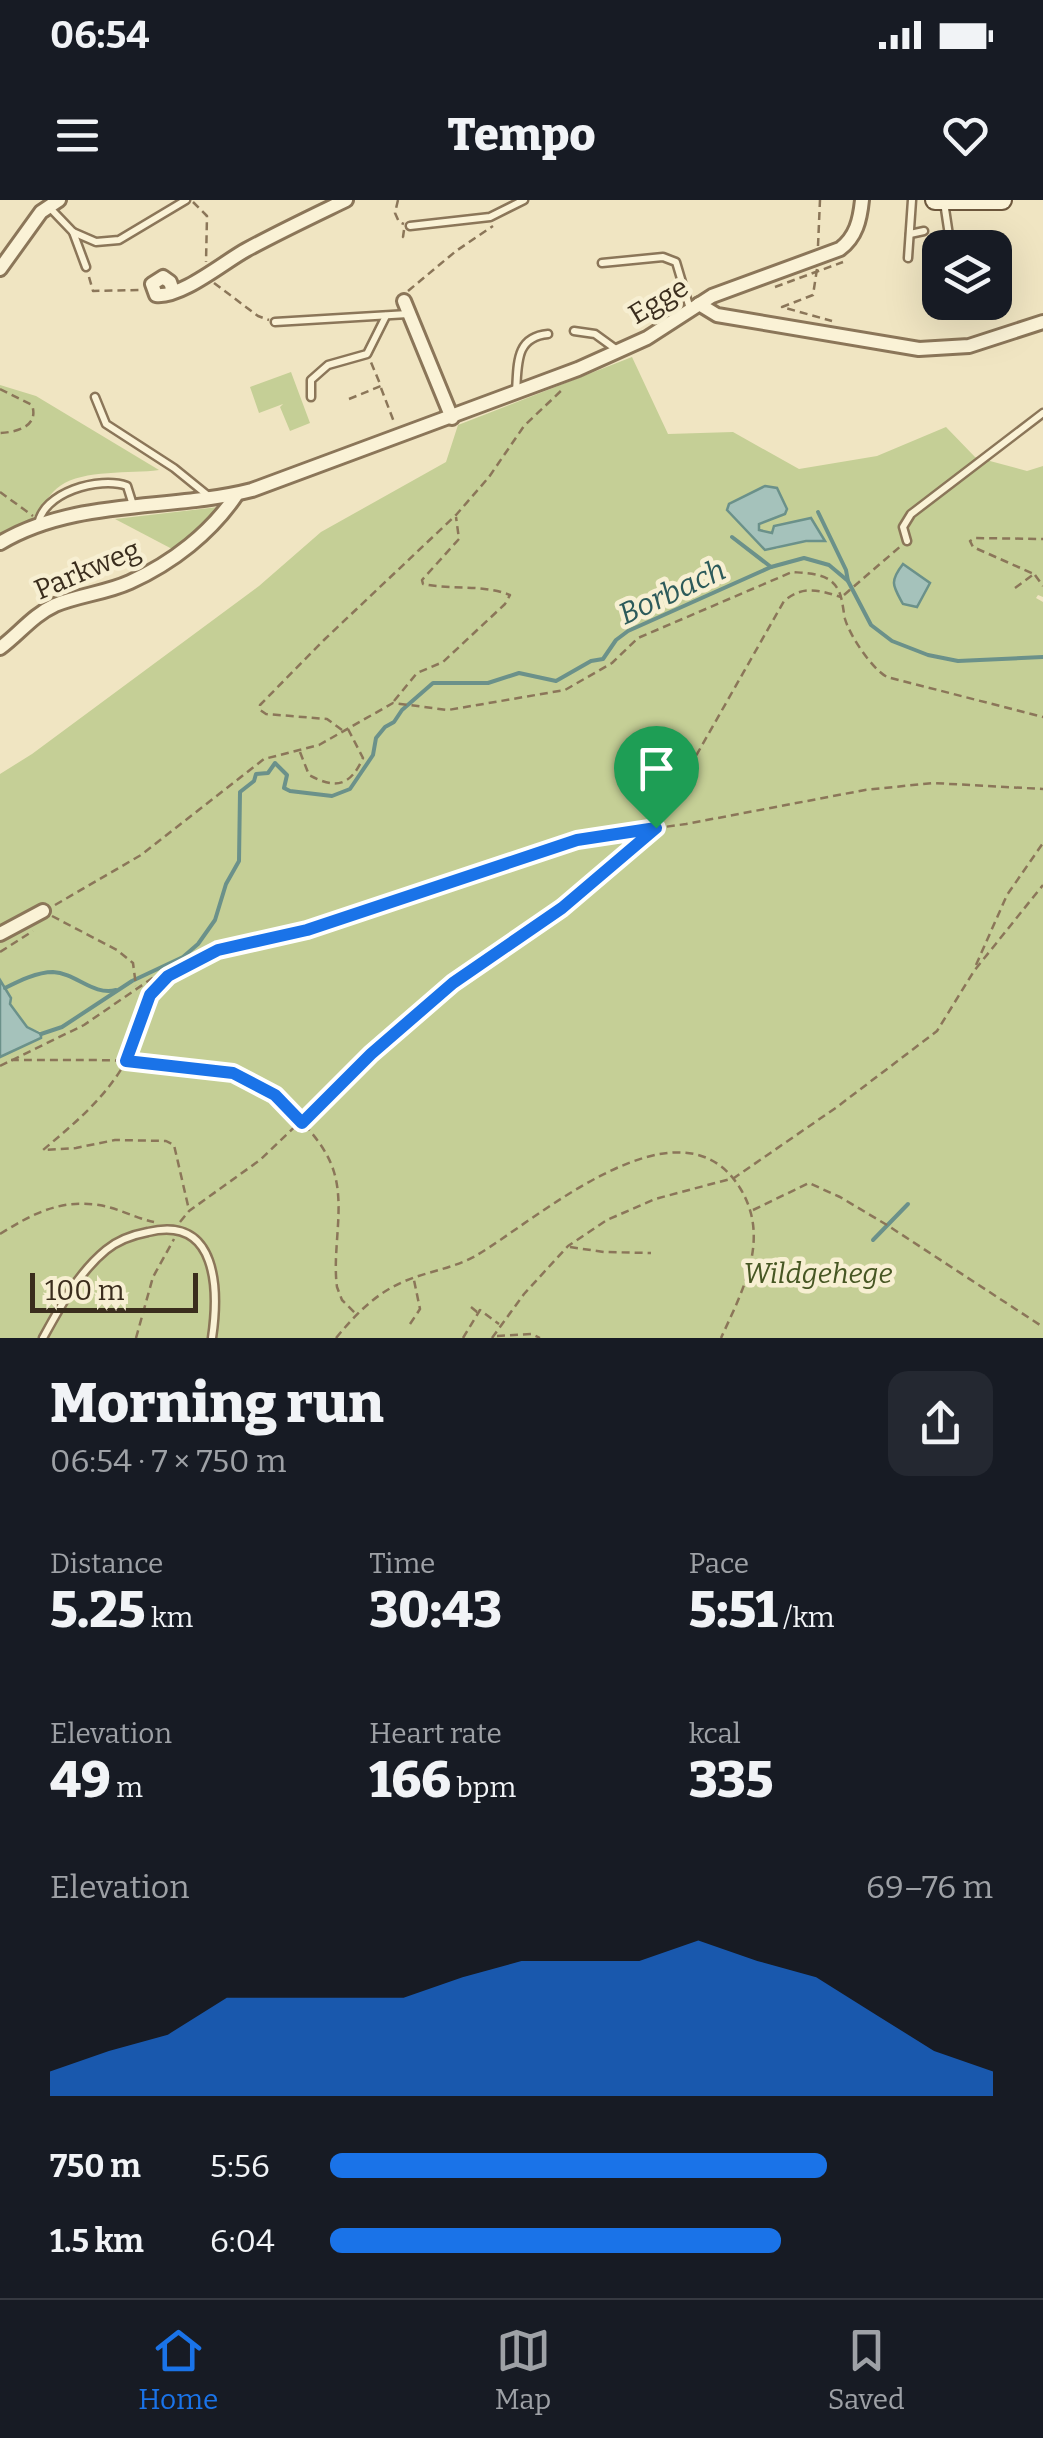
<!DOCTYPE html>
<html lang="en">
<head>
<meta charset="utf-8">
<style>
	body { margin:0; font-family:Bitter,serif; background:#242831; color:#f1f3f6; height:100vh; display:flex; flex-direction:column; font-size:38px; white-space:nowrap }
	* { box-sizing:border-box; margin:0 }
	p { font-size:32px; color:#9ea1a6 }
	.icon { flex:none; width:55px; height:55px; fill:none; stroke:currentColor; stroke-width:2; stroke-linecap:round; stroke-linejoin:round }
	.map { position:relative; height:1138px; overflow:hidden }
	.side { display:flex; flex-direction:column; background:#171b24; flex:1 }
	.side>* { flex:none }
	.buttons { position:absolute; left:922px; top:30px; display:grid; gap:20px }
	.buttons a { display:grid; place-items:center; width:90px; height:90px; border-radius:20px; background:#171b24; box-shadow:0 10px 40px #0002; font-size:50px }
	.scale { position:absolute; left:30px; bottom:25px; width:168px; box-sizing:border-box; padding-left:10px; border:5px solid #3a2d1d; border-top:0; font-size:28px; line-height:35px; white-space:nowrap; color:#3a2d1d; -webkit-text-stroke:8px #f7efd2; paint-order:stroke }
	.pin { position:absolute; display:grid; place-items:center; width:85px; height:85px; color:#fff; margin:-102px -42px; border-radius:50% 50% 50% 0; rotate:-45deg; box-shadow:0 0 10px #0007 }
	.pin .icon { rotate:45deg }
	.round { display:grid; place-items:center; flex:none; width:105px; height:105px; border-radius:20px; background:#242831 }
	.head { display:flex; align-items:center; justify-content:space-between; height:170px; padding:0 50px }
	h1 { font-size:55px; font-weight:800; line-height:75px }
	.metrics { display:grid; grid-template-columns:repeat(3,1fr); gap:15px; height:170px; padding:10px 50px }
	.metrics div { display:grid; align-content:center }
	.metrics b { font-size:50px; font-weight:800 }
	.metrics small { font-size:28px; font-weight:400 }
	.metrics p { font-size:28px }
	.chart { height:280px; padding:20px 50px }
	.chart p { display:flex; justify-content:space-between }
	.chart svg { width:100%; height:180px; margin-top:10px; fill:#1a73e8; opacity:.7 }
	ul { padding:0 50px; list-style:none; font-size:32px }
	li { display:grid; grid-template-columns:160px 120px 1fr; align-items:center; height:75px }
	li i { height:25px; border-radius:12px; background:#1a73e8 }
	.status { display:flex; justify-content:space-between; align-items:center; height:70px; padding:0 50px; background:#171b24; direction:ltr }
	.status svg { height:28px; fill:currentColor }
	header { display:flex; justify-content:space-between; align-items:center; height:130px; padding:0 50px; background:#171b24; font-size:45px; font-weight:800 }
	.tabs { display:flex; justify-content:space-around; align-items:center; height:140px; border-top:2px solid #363941; background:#171b24; font-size:28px; color:#9ea1a6 }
	.tabs a { display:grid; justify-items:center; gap:5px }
	.tabs .on { color:#1a73e8 }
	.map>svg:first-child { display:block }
	.green { fill:#c5cf96; fill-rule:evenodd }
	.water { fill:#a5c2bb; stroke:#6b918a; stroke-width:2.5 }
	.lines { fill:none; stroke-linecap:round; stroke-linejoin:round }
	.stream { stroke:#6b918a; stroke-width:4 }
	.service-casing { stroke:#8b7659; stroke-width:11 }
	.minor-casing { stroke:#8b7659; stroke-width:18 }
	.secondary-casing { stroke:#6d573c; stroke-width:22 }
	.path { stroke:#8b7659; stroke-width:2.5; stroke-dasharray:8 5; stroke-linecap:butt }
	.service { stroke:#faf2d6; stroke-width:6 }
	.minor { stroke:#faf2d6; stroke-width:12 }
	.secondary { stroke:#faf2d6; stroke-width:18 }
	.route-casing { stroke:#fff; stroke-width:20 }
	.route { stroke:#1a73e8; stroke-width:12 }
	.labels { text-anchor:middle; stroke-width:9; stroke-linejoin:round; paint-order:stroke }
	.street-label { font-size:28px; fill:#3a2d1d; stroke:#f7efd2 }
	.park-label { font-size:28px; font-style:italic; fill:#475723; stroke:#f7efd2 }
	.water-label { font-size:30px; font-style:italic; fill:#2c5a5a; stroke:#f7efd2 }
</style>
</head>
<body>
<div class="status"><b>06:54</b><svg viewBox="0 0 49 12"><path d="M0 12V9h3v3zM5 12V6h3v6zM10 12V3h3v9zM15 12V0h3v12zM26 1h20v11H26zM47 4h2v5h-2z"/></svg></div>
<header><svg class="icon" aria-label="menu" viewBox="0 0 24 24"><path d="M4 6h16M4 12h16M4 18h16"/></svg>Tempo<svg class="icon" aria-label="heart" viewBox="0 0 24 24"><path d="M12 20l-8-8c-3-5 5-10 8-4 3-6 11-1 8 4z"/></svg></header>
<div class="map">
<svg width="1043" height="1138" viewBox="0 0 1043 1138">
	<rect width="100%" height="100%" fill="#f0e5c2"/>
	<g class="green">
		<path d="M632,157L668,234L733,232L799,269L877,256L946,227L975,257L1027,271L1043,266V397L1038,395L1036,398L1043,402V1138H0V857L41,838V832L27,827L10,804L11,798L0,780V574L32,554L259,386L321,332L446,262L458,225ZM764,286L785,314L758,324V330L773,333L811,318L824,341L793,343L776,349L729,304Z"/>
		<path d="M291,172L310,223L290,231L280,207L283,204L259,213L250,187Z"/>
		<path d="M0,185L36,196L159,270C130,274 84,269 60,286C46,296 41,312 29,322C22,328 9,331 0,335Z"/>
		<path d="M227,306L174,350L115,319Z"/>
	</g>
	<g class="water">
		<path d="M765,286L777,288L787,309L785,314L759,324V330L772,333L774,326L811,318L825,341H806L765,350L727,310L729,304Z"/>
		<path d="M903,364L930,383L917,407L903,404C893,386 889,382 903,364Z"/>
		<path d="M0,780L11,798L10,804L27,827L41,834V838L0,857Z"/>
	</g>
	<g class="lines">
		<g class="stream">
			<path d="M818,312L846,370L848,381"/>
			<path d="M732,337L771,367"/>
			<path d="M5,788C19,781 37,772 53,772C76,773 93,796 116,790"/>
			<path d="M41,834L62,827L132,781L183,757L198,744L215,720L226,684L239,661L240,592L254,581L256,574L268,573L275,563L287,575L284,588L290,591L332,596L350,589L373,555L376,538L385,527L394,522L402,510L433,483H488L519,473L556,481L591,461L603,459L616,440L628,431L771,367L804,358L829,365L848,381L871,425L892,441L928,455L958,461L1043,457"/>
			<path d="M873,1040L908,1004"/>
		</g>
		<g class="service-casing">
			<g id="service">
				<path d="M944,2L950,42"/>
				<path d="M50,8L73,32L86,67"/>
				<path d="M410,26L490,17L524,0"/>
				<path d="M73,32L96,42L119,40L186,0"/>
				<path d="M910,34L924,31"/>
				<path d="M908,58L912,0"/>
				<path d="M602,63L663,57L676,62L690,109"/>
				<path d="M275,122L408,114"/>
				<path d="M574,131L595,134L617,150"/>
				<path d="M516,192C518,164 515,137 548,134"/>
				<path d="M95,197L106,224L174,268L211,298"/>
				<path d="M311,197V180L328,165L367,154L386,116"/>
				<path d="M38,326C41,292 100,276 127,286L133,305"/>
				<path d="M907,341L903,327L911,314L1043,213"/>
				<path d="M43,1138C60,1107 78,1073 106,1050C118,1040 132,1035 148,1032C218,1015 219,1090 212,1138"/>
			</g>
		</g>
		<g class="minor-casing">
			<g id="minor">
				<path d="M0,69L41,12L59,0"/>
				<path d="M173,91L170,82L163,77L152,84L156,95C181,98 224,62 246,50C279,32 313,16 346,0"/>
				<path d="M404,101L452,218"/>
				<path d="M699,104L717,115L919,149L969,146L1043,122"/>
				<path d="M0,343C75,298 170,311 252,290L578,169L647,138L712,96L840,49C856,37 860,20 862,0"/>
				<path d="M0,448C19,434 33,415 55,405C79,395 106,393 130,382C172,363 211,333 237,294"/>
				<path d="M0,734L43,711"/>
			</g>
		</g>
		<g class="secondary-casing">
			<path id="secondary" d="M935,0H1002"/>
		</g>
		<g class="path">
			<path d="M398,0L395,13L399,22L404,24"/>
			<path d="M193,2L207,16L206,62"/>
			<path d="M404,30L403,37L408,40"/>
			<path d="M818,46L820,0"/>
			<path d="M817,69L813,95L782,107L832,121"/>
			<path d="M89,77L93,91L140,90"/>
			<path d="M214,83L258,116L269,120"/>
			<path d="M775,87L843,62"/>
			<path d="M408,91L456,51L493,26"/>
			<path d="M381,188L394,222"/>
			<path d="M0,189L32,205C39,226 18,232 0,233"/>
			<path d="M349,199L381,186L370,160"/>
			<path d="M0,292L33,316"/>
			<path d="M1035,375L1043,386"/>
			<path d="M1015,388L1034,374L973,347L970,341L975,338L1043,339"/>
			<path d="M844,395L902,345"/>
			<path d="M394,501L417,473L443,462L505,404L510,395C482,384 453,390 423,384L422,380L459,339L456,317"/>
			<path d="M342,530L327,519L266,514L260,510V505L325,439L456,315L489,277L524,226L564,188"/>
			<path d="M300,552L309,575C335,589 350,587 363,558L348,529"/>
			<path d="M55,705L141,655L264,559L319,545L393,503L448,510L565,490L612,463L638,438L792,372C804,373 821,373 831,381C843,391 842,405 845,419C850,436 872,469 887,477L1043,517"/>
			<path d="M52,716L117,750L133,763L136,786"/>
			<path d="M0,752L33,731"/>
			<path d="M976,765L1007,695L1043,643"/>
			<path d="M166,777C138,808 143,830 125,863C104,899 75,923 43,950L76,948L115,940L166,941L174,945L189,1010"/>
			<path d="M11,860C77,861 204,854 261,885C276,894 289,908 301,921C315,936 328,952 334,972C345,1008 332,1050 337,1087L342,1100L355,1113"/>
			<path d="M0,866L84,825L154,777L168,775L217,751L307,729L577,639L686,624L865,590L933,583L1043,589"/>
			<path d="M753,1010L809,983L840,997L887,1025L1043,1127"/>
			<path d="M180,1022L189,1011L260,960L371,854L453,783L562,708L655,628L784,401C803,385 819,390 841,397"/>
			<path d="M0,1034C32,1014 60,999 99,1005C118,1008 135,1018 154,1022"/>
			<path d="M570,1047L604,1052L651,1053"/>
			<path d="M471,1107L477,1112L480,1110"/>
			<path d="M410,1124L420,1109L414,1080"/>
			<path d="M497,1136L532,1134L540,1138"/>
			<path d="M136,1138L153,1077L174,1039"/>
			<path d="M336,1138C356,1114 376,1093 405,1081C429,1071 455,1068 477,1055C538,1019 680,891 740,988C771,1038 743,1090 721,1138"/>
			<path d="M463,1138L480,1110L499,1124"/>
			<path d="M492,1138L524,1094L568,1046L607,1020L655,999L734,978L837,907L937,831L974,771L1043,685"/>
		</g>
		<use href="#service" class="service"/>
		<use href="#minor" class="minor"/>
		<use href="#secondary" class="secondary"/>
	</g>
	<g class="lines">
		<g class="route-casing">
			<path id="route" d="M656,628L562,708L453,783L371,854L302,923L275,895L233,873L126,861L150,795L168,776L218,750L307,730L577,640Z"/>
		</g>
		<use href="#route" class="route"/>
	</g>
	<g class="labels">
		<g class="street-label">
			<text transform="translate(658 100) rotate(-31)" y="10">Egge</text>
			<text transform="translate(87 369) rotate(-23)" y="10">Parkweg</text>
		</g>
		<g class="park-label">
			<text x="818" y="1083">Wildgehege</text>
		</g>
		<g class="water-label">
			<text transform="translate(672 392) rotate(-25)" y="10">Borbach</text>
		</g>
	</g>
</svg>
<div class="buttons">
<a><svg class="icon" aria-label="layers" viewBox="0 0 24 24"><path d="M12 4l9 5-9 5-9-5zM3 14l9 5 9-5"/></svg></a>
</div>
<div class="scale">100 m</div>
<div class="pin" style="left:656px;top:628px;background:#1e9e55"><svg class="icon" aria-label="arrive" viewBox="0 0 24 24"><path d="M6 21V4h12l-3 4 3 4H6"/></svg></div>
</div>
<section class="side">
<div class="head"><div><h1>Morning run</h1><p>06:54 · 7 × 750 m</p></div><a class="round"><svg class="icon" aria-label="share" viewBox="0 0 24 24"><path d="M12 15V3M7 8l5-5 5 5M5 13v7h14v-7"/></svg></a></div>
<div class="metrics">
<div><p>Distance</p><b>5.25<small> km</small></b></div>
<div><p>Time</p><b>30:43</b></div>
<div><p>Pace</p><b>5:51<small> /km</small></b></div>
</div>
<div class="metrics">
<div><p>Elevation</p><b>49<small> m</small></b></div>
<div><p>Heart rate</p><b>166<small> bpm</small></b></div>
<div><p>kcal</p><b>335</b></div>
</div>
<div class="chart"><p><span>Elevation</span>69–76 m</p>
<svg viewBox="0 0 160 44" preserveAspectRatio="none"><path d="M0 44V38L10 33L20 29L30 20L40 20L50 20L60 20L70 15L80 11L90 11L100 11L110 6L120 11L130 15L140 24L150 33L160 38V44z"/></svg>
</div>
<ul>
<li><b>750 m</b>5:56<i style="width:75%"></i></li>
<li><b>1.5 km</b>6:04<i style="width:68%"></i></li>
</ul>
</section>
<nav class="tabs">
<a class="on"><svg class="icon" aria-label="home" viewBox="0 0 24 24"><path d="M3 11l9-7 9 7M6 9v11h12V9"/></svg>Home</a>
<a><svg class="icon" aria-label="map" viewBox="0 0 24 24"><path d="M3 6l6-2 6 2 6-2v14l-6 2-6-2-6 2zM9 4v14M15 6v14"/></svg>Map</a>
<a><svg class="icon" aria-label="saved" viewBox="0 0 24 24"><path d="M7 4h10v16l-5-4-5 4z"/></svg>Saved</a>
</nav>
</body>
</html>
